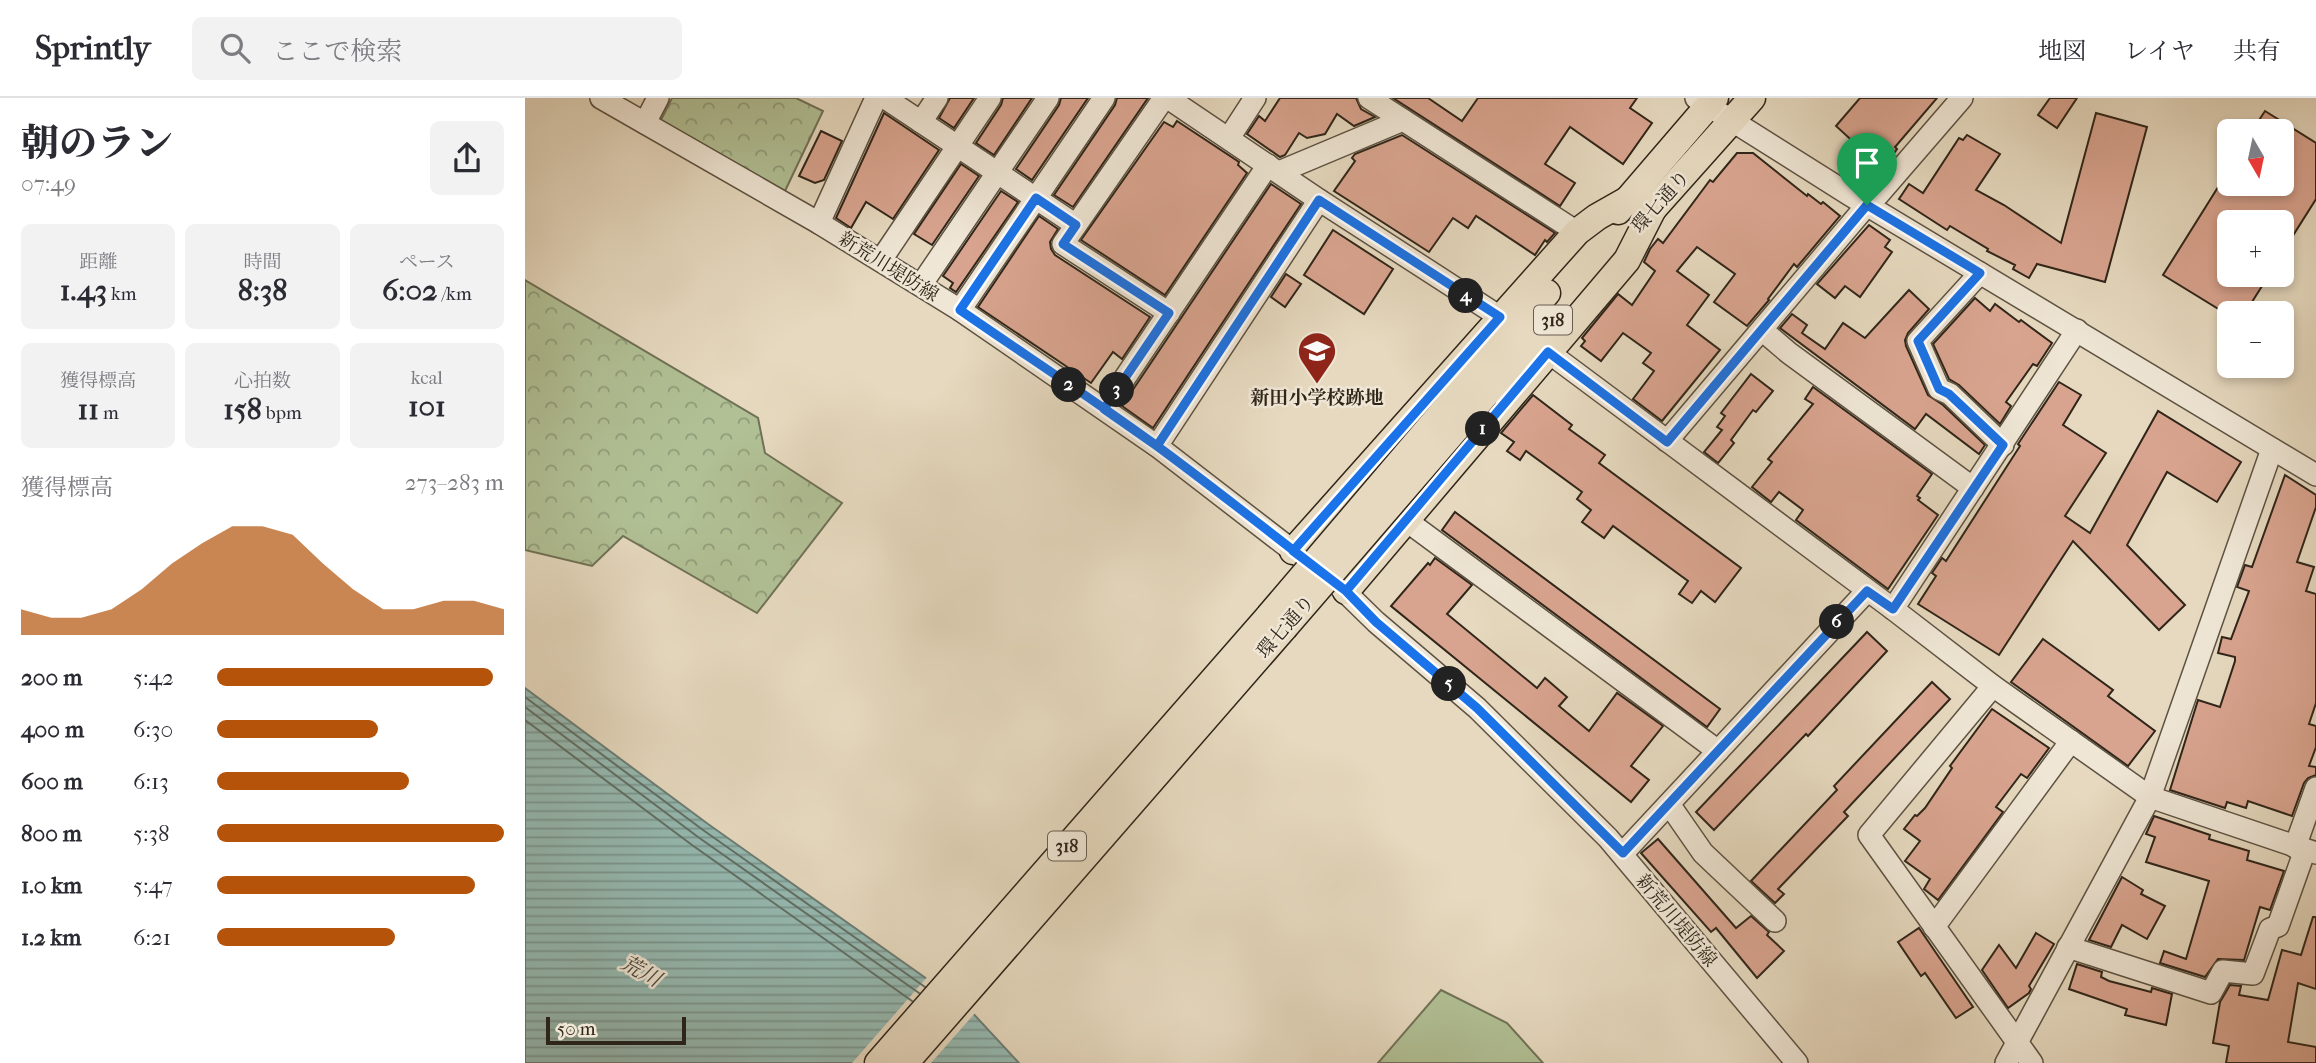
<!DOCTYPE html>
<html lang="ja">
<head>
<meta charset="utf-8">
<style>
	body { margin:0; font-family:"IM FELL French Canon","Noto Serif JP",serif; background:#f2f2f3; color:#2b2b33; height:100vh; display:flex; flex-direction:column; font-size:26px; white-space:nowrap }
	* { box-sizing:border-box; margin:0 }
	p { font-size:23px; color:#7c7c81 }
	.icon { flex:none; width:38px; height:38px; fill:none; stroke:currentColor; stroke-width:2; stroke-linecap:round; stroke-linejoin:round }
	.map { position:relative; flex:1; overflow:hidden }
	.panel { display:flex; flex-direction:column; background:#fff; width:525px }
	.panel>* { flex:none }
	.needle { width:46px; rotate:171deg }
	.buttons { position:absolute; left:1692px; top:21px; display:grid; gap:14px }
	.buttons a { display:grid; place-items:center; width:77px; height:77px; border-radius:10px; background:#fff; box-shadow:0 4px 10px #0003; font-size:35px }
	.scale { position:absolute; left:21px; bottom:18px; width:140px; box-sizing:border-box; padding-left:7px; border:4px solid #2f2519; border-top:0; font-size:19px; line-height:24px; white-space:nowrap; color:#2f2519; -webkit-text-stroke:5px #efe6d5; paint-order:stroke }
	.pin { position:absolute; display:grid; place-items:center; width:60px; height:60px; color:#fff; margin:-72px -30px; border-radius:50% 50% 50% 0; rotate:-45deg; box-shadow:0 0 7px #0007 }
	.pin .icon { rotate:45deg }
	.km { position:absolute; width:35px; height:35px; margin:-18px; border-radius:50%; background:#222; color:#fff; font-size:19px; line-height:35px; text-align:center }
	.round { display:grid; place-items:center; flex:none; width:74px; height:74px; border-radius:10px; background:#f2f2f3 }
	.head { display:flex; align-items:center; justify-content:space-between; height:119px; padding:0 21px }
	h1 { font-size:38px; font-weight:800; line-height:52px }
	.figures { display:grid; grid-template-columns:repeat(3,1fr); gap:10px; height:119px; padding:7px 21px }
	.figures div { display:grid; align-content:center; border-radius:10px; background:#f2f2f3; text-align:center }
	.figures b { font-size:30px; font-weight:800 }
	.figures small { font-size:19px; font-weight:400 }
	.figures p { font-size:19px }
	.chart { height:196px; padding:14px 21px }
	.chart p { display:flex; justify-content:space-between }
	.chart svg { width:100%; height:126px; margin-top:7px; fill:#b45309; opacity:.7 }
	ul { padding:0 21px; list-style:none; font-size:23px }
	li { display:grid; grid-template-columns:112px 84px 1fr; align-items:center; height:52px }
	li i { height:18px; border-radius:9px; background:#b45309 }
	header { display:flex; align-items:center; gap:42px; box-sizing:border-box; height:98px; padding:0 35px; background:#fff; border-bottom:2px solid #e1e1e2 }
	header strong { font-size:33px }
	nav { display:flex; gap:38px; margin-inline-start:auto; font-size:24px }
	.search { width:490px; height:63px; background:#f2f2f3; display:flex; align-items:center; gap:18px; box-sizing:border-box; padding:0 24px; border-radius:10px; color:#7c7c81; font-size:26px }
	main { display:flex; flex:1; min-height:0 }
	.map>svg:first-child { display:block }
	.grass { fill:#b1c095; stroke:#707257; stroke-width:2 }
	.forest { fill:url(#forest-crowns); stroke:#707257; stroke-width:2 }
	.water { fill:url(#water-rules); stroke:#6d7e75; stroke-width:2 }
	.pier { fill:#e6d9bf }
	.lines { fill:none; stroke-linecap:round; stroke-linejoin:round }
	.shore { stroke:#627066; stroke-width:2 }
	.building { fill:#d9a48f; stroke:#2f2519; stroke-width:2 }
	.minor-casing { stroke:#5d5242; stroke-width:24 }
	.major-casing { stroke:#2f2519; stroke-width:29 }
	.minor { stroke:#efe6d5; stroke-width:21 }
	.major { stroke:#e6d9bf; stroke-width:26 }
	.major-bridge-casing { stroke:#2f2519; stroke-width:29; stroke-linecap:butt }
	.major-bridge { stroke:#e6d9bf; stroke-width:26 }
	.route-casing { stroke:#fff; stroke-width:14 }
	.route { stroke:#1a73e8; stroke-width:9 }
	.labels { text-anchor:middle; stroke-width:5; stroke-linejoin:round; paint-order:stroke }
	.shield { fill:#efe6d5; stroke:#695f51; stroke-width:2 }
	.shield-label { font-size:18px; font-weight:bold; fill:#2f2519 }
	.street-label { font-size:19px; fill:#2f2519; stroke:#efe6d5 }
	.poi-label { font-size:19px; font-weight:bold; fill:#2f2519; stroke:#efe6d5 }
	.water-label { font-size:21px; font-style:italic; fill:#494a3f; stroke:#efe6d5 }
</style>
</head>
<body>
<header>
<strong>Sprintly</strong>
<div class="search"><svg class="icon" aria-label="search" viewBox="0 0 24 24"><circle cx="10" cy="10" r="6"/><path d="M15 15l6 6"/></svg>ここで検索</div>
<nav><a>地図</a><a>レイヤ</a><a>共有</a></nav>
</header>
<main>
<section class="panel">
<div class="head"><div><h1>朝のラン</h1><p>07:49</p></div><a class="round"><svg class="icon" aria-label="share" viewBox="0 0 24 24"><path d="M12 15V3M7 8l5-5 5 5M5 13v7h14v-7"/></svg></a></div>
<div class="figures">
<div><p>距離</p><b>1.43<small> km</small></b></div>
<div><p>時間</p><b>8:38</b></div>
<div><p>ペース</p><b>6:02<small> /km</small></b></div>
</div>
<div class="figures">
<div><p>獲得標高</p><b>11<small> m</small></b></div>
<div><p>心拍数</p><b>158<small> bpm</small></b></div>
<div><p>kcal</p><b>101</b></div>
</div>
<div class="chart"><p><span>獲得標高</span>273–283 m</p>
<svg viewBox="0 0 160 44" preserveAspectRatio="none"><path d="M0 44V35L10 38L20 38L30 35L40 28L50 19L60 12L70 6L80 6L90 9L100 19L110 28L120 35L130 35L140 32L150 32L160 35V44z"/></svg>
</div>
<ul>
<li><b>200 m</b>5:42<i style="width:96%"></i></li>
<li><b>400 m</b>6:30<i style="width:56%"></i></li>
<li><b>600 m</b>6:13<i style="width:67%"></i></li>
<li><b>800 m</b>5:38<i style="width:100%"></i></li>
<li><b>1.0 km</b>5:47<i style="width:90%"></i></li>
<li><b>1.2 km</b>6:21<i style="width:62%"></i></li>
</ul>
</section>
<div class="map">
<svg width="1791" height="965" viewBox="0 0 1791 965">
	<defs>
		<pattern id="forest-crowns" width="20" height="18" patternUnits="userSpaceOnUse" patternTransform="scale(1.75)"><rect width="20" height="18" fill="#b1c095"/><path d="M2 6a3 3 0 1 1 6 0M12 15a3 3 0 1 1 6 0" fill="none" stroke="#909c79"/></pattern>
		<pattern id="water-rules" width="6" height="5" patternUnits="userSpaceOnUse" patternTransform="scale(1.75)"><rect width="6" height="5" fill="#96bab2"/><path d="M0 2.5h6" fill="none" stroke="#7b9790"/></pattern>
	</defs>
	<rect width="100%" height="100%" fill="#e6d9bf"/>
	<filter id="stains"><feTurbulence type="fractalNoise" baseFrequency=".00286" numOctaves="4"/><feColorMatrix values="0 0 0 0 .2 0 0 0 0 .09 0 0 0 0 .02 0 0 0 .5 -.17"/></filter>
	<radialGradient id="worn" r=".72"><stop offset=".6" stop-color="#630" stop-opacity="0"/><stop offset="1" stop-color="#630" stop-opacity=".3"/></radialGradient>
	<path class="grass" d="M916,892L982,925L1018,965H853Z"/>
	<g class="forest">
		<path d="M147,0H271L298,13L260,93L136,22Z"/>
		<path d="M0,182L233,320L240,355L317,405L232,515L98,438L67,468L0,452Z"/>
	</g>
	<path class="water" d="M0,590L183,726L443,910L494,965H0Z"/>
	<path class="pier" d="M403,878L451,914L406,965H327Z"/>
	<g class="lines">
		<g class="shore">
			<path d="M0,599L178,732L400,889"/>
			<path d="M0,609L173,739L394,895"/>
			<path d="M0,622L167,747L387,903"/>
		</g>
	</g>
	<g class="building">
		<path d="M425,0H449L429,30L414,20Z"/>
		<path d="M478,0H507L469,57L451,45L476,7Z"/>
		<path d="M536,0H563L507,82L491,71L534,7Z"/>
		<path d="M592,0H623L548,109L529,97L590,7Z"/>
		<path d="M755,0H831L836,11L850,19L829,28L812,16L800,36L782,40L774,35L760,57L755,59L722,36L734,18L740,23Z"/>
		<path d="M868,0H903L937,23L953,0H1112L1105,10L1127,25L1098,66L1045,29L1020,66L1050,85L1035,108Z"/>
		<path d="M1335,0H1412L1370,49L1372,51L1349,82L1341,84L1319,67L1334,49L1311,28Z"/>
		<path d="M1525,0H1552L1532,30L1513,17Z"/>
		<path d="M1740,13L1791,45V101L1757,155V124H1704V177H1744L1720,215H1700L1638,177L1695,86H1757V33H1727Z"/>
		<path d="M359,15L414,52L368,121L341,104L326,130L311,120Z"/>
		<path d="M1571,15L1622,29L1580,184L1512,166L1504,180L1488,171L1490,167L1462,153L1463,151L1425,128L1422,132L1374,101L1384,86L1398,95L1434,40L1438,42L1442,37L1475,56L1451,92L1479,107L1536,145Z"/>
		<path d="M652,23L714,64L713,67L722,75L640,197L556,142L639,24L648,29Z"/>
		<path d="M296,33L317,43L299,82L290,85L274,78Z"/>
		<path d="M877,37L1030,135L1022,144L1020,142L1010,157L951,118L943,130L928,120L904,154L809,93L830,63L827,60L830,56Z"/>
		<path d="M1212,55H1228L1282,98L1283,96L1296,106L1298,104L1315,118L1272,169L1269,166L1243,201L1244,202L1222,228L1189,204L1210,176L1172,149L1152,173L1184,197L1162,227L1195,252L1137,323L1108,301L1129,273L1118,265L1126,255L1098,235L1076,263L1056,248L1060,243L1057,240L1093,196L1107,207L1130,173L1119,164L1125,151L1133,141L1138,145L1185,82L1188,84Z"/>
		<path d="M436,66L454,78L407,147L389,136Z"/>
		<path d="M746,86L776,106L628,330L597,308Z"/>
		<path d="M476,93L493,104L431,194L425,190L428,185L418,178Z"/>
		<path d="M514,118L533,131L525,144L526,151L530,157L625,219L597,261L588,254L566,285L453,209Z"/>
		<path d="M1344,127L1365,142L1360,149L1367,154L1335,199L1320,188L1310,200L1292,186Z"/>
		<path d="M808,132L868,171L839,216L779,177Z"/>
		<path d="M761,176L776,186L760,209L746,199Z"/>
		<path d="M1384,192L1404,211L1383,235L1380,242L1381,248L1403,297L1418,307L1460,347L1454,356L1401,316L1390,331L1255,230L1267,216L1282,227L1277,235L1300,251L1318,225L1340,240Z"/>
		<path d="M1450,200L1465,213L1470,206L1494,224L1496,222L1527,245L1512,268L1508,266L1481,304L1486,308L1475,326L1434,287L1424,281L1408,246Z"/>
		<path d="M1226,276L1248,293L1231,314L1228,312L1206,342L1209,345L1193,365L1179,354L1197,332L1192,329L1200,318L1196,315Z"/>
		<path d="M1534,284L1556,297L1538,327L1581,355L1540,418L1565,435L1633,313L1716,364L1692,404L1642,374L1602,447L1660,507L1634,532L1548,443L1474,557L1393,506L1411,478L1407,475L1417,460L1421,463L1495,348L1493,346Z"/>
		<path d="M1288,289L1407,376L1392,398L1395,400L1393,402L1413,417L1363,491L1271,422L1278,412L1254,394L1246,404L1227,389L1247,364L1243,361L1288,306L1280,301Z"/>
		<path d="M1008,297L1047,327L1044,331L1080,357L1074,365L1216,470L1190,504L1176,493L1167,505L1154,496L1163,483L1088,428L1079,440L1057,424L1066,412L1052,401L1057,394L1001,353L995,362L982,353L989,344L976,335Z"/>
		<path d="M1760,377L1791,397V409L1772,464L1789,469L1781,493L1791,496V605L1784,626L1791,628V649L1784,668L1791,669V677L1783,680L1779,685L1767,718L1723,703L1721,710L1702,704L1700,710L1645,692L1673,602L1695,609L1710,563V559L1693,555L1697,539L1706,541L1724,493L1712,489L1720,467L1727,469Z"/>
		<path d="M930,414L1195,611L1182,629L917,432Z"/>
		<path d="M910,460L947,487L922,516L1012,590L1020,580L1042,599L1034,608L1064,633L1092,595L1138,628L1106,668L1124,682L1106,704L866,508L903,465L905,467Z"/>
		<path d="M1342,534L1362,553L1283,638L1281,636L1189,732L1171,714Z"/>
		<path d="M1518,541L1588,592L1583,598L1630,633L1603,668L1486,584Z"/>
		<path d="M1407,584L1425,601L1319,714L1323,718L1253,791L1259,796L1250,805L1226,783L1312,692L1309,688Z"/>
		<path d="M1467,611L1524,650L1502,680L1496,676L1471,709L1478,714L1413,802L1399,791L1405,781L1380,763L1395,743L1379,731L1390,717L1392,718L1400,710L1427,670L1425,668Z"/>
		<path d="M1629,718L1685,737L1684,741L1724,753L1722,762L1759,773L1745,812L1735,809L1719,862L1693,861L1680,879L1635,865L1639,853L1661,861L1684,783L1621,764L1630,739L1621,736Z"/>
		<path d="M1133,741L1211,830L1226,818L1244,834L1242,837L1259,853L1232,880L1191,830L1186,834L1116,755Z"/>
		<path d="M1597,779L1618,792L1616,796L1640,808L1622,841L1597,827L1586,849L1564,842Z"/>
		<path d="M1788,819H1791V891L1773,885L1763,944L1791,949V965H1701L1704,948L1688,945L1695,904L1705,887L1716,888L1714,897L1743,902L1757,852L1776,857Z"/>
		<path d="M1394,830L1448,909L1431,920L1400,875L1396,878L1373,844Z"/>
		<path d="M1511,835L1529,846L1504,888L1506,891L1504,895L1483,910L1457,872L1474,847L1491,870Z"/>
		<path d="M1552,866L1577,874L1576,879L1584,883L1626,894L1627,890L1647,896L1641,927L1600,917L1602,911L1544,891Z"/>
	</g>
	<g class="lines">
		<g class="minor-casing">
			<g id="minor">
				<path d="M76,0L294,125L435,212L632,348L781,463"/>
				<path d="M360,0L551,127"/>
				<path d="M639,0L538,146L644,215"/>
				<path d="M643,0L794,102L975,219"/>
				<path d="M844,0L1052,134"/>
				<path d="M1171,0L1325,97L1791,377"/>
				<path d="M396,24L412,0"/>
				<path d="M120,25L133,0"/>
				<path d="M704,40L730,0"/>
				<path d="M754,74L878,22"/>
				<path d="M294,125L351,0"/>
				<path d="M356,162L465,0"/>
				<path d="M1455,175L1393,243L1414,291L1425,296L1478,347"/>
				<path d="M396,187L523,0"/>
				<path d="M435,212L579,0"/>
				<path d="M1237,232L1264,255L1448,390"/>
				<path d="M1023,254L1368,511L1468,588L1625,699L1791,755"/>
				<path d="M579,311L743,67"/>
				<path d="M1142,343L1342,107L1354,96L1437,0"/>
				<path d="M632,348L794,102"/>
				<path d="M886,426L1193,653"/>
				<path d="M810,484L851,524L952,610L1083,740L1272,965"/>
				<path d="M1368,511L1552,232"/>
				<path d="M1468,588L1344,737L1507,965"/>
				<path d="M1144,706L1178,755L1250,823"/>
				<path d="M1770,749L1791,690"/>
				<path d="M1098,755L1342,493"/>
				<path d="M1409,829L1546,643"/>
				<path d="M1543,849L1686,895L1698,873L1728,876L1745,831L1753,828L1780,752"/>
				<path d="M1481,965L1625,699L1747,351"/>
			</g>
		</g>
		<g class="major-casing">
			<g id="major">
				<path d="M1093,113L1190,0"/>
				<path d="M1119,121L1227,0"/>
				<path d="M944,283L1022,195"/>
				<path d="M961,296L1025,225"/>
				<path d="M768,453L1052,134L1072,119L1102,102"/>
				<path d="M821,493L1102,162L1129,109"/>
				<path d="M353,965L744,518"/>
				<path d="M380,965L759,530"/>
			</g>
		</g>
		<use href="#minor" class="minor"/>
		<use href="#major" class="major"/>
		<g class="major-bridge-casing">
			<g id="major-bridge">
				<path d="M744,518L944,283"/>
				<path d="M759,530L961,296"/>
			</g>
		</g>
		<use href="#major-bridge" class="major-bridge"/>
	</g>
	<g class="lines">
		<g class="route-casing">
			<path id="route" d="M1342,107L1142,344L1023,254L821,493C758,445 696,395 632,348C568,301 500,257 435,212L511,100L551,127L538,146L644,215L579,311L632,348L794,102L975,219L768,453L821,493L851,524L952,610L1098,755L1342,493L1368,511L1478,347L1424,296L1414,291L1393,243L1455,175L1342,107"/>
		</g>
		<use href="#route" class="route"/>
	</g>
	<defs>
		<g id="school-pin" transform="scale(2.0125)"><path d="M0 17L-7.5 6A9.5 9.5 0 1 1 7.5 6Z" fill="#8f2418" stroke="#efe6d5"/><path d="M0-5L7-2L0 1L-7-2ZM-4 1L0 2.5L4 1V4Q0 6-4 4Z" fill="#fff"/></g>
	</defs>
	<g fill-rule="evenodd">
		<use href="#school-pin" x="792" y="253"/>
	</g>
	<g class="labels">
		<g class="shield">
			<rect x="1009" y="207.5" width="38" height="29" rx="5"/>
			<rect x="523" y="733.5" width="38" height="29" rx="5"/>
		</g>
		<g class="shield-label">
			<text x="1028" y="228">318</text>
			<text x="542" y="754">318</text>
		</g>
		<g class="street-label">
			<text transform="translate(1135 103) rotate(-48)" y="7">環七通り</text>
			<text transform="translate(364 168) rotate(32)" y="7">新荒川堤防線</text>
			<text transform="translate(760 528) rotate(-49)" y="7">環七通り</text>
			<text transform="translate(1152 822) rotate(50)" y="7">新荒川堤防線</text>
		</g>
		<g class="poi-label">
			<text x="792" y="306">新田小学校跡地</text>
		</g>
		<g class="water-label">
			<text transform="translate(116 873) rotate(29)" y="7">荒川</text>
		</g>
	</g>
	<rect width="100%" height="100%" filter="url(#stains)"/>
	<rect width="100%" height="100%" fill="url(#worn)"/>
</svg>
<div class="buttons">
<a><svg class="needle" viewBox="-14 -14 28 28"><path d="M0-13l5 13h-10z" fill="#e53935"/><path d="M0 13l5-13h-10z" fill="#7c7c81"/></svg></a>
<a>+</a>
<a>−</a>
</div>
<div class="scale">50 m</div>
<div class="pin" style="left:1342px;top:107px;background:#1e9e55"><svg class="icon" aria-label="arrive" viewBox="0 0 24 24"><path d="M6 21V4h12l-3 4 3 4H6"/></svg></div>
<b class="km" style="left:958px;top:331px">1</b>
<b class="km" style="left:544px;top:287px">2</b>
<b class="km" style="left:592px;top:292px">3</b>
<b class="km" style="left:941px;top:198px">4</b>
<b class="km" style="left:924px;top:586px">5</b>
<b class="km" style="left:1312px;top:524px">6</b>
</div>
</main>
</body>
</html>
